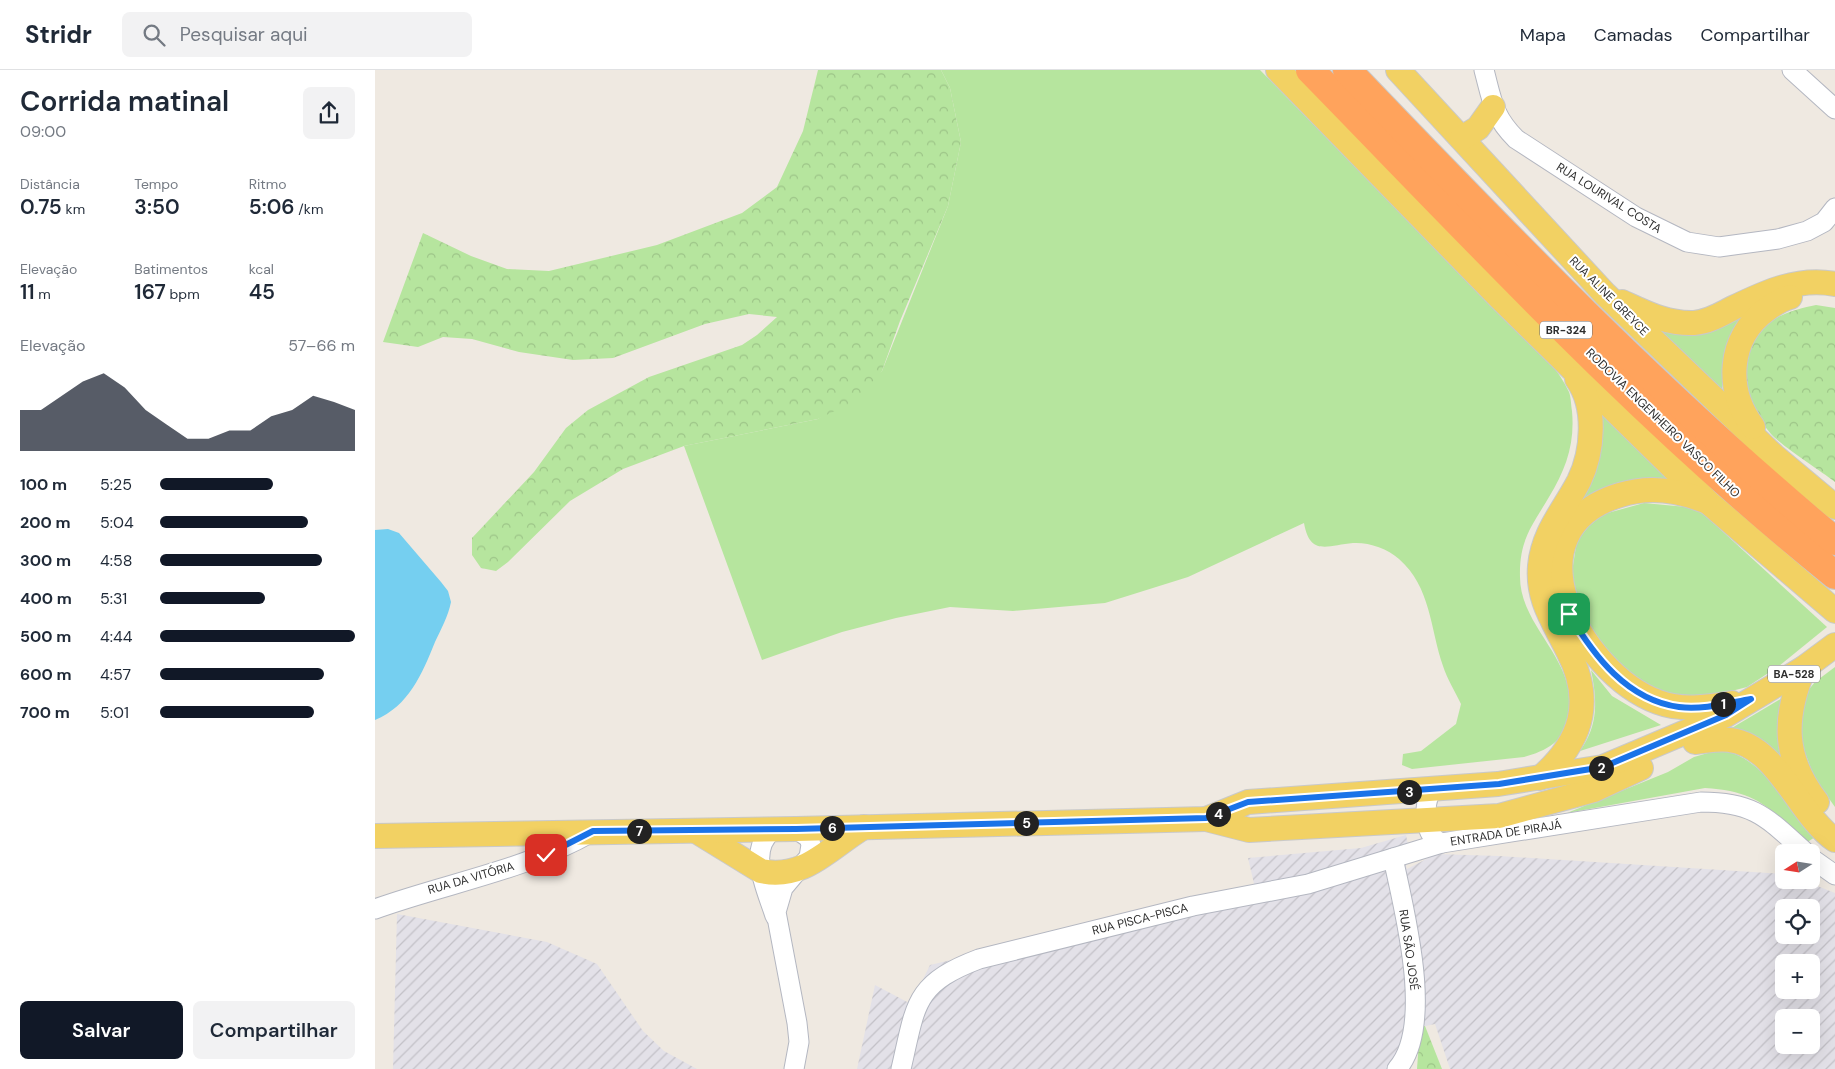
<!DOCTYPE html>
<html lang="pt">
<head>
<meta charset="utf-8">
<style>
	body { margin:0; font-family:"DM Sans",sans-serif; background:#f2f2f3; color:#1f2937; height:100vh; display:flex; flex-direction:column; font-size:19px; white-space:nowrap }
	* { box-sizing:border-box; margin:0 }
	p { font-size:16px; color:#747a83 }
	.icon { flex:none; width:28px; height:28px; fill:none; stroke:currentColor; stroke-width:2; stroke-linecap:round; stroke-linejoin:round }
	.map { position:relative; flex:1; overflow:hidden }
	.panel { display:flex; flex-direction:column; background:#fff; width:375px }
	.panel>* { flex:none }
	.needle { width:32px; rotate:258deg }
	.tools { position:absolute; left:1400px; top:774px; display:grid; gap:10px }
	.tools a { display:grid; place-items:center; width:45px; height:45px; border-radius:8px; background:#fff; box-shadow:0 5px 20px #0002; font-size:25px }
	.pin { position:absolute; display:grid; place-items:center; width:42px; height:42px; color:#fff; margin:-21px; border-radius:10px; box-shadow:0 2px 8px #0006 }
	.km { position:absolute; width:25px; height:25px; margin:-12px; border-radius:50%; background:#222; color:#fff; font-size:14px; line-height:25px; text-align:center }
	.round { display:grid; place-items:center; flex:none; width:52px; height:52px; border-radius:8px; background:#f2f2f3 }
	.headline { display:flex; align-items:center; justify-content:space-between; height:85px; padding:0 20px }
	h1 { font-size:28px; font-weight:600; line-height:38px }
	.stats { display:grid; grid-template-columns:repeat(3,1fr); gap:8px; height:85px; padding:5px 20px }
	.stats div { display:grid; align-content:center }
	.stats b { font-size:21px; font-weight:600 }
	.stats small { font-size:14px; font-weight:400 }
	.stats p { font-size:14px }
	.chart { height:140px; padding:10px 20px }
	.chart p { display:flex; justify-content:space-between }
	.chart svg { width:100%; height:90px; margin-top:5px; fill:#111827; opacity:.7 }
	.cta { display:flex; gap:10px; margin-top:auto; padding:10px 20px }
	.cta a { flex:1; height:58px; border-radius:8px; background:#111827; color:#fff; font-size:20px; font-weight:600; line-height:58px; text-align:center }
	.cta a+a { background:#f2f2f3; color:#1f2937 }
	ul { padding:0 20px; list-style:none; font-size:16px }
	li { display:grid; grid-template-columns:80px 60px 1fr; align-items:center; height:38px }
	li i { height:12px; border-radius:6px; background:#111827 }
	header { display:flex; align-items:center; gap:30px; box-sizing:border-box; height:70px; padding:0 25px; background:#fff; border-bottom:1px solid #e0e1e3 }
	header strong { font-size:24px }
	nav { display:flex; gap:28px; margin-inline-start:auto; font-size:18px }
	.search { width:350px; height:45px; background:#f2f2f3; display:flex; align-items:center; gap:12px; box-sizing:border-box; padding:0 18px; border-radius:8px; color:#747a83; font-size:19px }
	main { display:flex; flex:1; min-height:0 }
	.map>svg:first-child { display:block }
	.industrial { fill:url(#industrial-furrows); fill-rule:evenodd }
	.grass { fill:#b6e59e }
	.forest { fill:url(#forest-crowns) }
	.water { fill:#75cff0 }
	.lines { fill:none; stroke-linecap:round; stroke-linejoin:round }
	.minor-casing { stroke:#b4b7c1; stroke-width:21 }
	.major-casing { stroke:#c9c9c9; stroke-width:26 }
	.highway-casing { stroke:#c9c9c9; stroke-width:30 }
	.minor { stroke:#fff; stroke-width:19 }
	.major { stroke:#f2d163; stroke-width:24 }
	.highway { stroke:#ffa35c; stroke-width:28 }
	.route-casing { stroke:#fff; stroke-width:10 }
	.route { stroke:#1a73e8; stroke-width:6 }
	.labels { text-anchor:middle; stroke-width:4; stroke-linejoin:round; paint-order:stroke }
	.shield { fill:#fff; stroke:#6d6d6d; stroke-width:1 }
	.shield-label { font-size:11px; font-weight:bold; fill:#2e2e2e }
	.street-label { font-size:12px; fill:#2e2e2e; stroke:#fff }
</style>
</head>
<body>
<header>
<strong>Stridr</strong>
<div class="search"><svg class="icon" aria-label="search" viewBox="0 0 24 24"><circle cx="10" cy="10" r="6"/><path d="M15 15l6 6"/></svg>Pesquisar aqui</div>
<nav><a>Mapa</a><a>Camadas</a><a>Compartilhar</a></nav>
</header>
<main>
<section class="panel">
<div class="headline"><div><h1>Corrida matinal</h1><p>09:00</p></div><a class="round"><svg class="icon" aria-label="share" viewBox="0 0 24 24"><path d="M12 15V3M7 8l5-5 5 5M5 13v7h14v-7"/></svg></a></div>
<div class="stats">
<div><p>Distância</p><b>0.75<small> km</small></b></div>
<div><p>Tempo</p><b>3:50</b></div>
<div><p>Ritmo</p><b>5:06<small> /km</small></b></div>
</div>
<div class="stats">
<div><p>Elevação</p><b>11<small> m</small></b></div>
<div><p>Batimentos</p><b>167<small> bpm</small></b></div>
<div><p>kcal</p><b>45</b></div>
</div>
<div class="chart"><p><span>Elevação</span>57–66 m</p>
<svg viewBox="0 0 160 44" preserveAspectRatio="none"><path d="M0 44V24L10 24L20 17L30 10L40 6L50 13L60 24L70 31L80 38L90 38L100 34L110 34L120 27L130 24L140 17L150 20L160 24V44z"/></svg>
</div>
<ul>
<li><b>100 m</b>5:25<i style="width:58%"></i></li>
<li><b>200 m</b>5:04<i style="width:76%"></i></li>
<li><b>300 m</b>4:58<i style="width:83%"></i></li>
<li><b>400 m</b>5:31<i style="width:54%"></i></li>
<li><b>500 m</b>4:44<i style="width:100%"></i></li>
<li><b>600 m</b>4:57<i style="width:84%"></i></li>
<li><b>700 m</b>5:01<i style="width:79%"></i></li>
</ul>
<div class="cta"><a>Salvar</a><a>Compartilhar</a></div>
</section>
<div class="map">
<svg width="1460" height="999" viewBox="0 0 1460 999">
	<defs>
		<pattern id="industrial-furrows" width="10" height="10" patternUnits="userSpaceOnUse" patternTransform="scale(1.25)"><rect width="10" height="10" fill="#e3e1e8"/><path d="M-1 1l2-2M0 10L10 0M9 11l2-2" fill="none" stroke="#c3c1c7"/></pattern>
		<pattern id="forest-crowns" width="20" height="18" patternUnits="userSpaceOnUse" patternTransform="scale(1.25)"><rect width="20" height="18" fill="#b6e59e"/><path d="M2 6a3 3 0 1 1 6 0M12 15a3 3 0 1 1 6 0" fill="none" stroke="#9dc588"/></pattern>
	</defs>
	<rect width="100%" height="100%" fill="#efe9e1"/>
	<g class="industrial">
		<path d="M1031,765L1033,775L1028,786L1032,799L1061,784L1124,786L1409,804V810H1427L1460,823V999H1075L1060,954L1032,960L1021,999H482L500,915L536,934L555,895L880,818L873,788L986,778ZM1409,838H1436V865H1409ZM1409,892H1436V920H1409ZM1409,948H1436V975H1409Z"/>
		<path d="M22,844L172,872L222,894L268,961L289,981L322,999H18Z"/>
	</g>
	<g class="grass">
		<path d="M566,0H885L1134,254C1157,274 1181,294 1194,322C1196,327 1196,335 1197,341C1200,374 1191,399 1174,427C1157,456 1144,470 1145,507C1145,558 1204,590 1194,647C1190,671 1171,681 1149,687L1037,699L1027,695L1028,684L1046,681L1081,654L1086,634C1080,621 1072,609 1068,596C1055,558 1056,517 1024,489C1012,478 993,472 978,473C953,475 935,487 929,453L813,507L730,533L638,541L575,537L521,548L467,562L387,590L309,376L443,349L507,301L573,136L586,72L575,18Z"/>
		<path d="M1382,239L1350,286L1347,321L1284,259L1344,258Z"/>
		<path d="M1221,330L1298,411C1238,409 1232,409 1190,452C1219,409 1237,383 1221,330Z"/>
		<path d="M1269,433L1322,438L1452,557L1404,596L1372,617L1341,625L1296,626L1258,609L1206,552L1196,508L1202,470L1215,455L1229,444Z"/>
		<path d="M1460,597V737L1440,709L1423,664L1427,628L1440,612Z"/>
		<path d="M1216,600L1237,626L1286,655L1205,681C1224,654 1222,630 1216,600Z"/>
		<path d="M1414,624L1416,702L1345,665Z"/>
		<path d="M1340,681C1346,681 1354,681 1360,684C1391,696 1419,742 1440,767L1431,773C1396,739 1383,721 1330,718L1192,743L1293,702L1319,687Z"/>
	</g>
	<g class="forest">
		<path d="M443,0H566L575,18L586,72L573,136L525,251L507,301L481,331L443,349L309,376L248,399L195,431L133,492L121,501L106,498L97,485V468L159,402L191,358L213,340L274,307L367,275L382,265L402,247L374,244L330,254L238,288L198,290L144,282L97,269L68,267L43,277L8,272L48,163L96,186L132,199L174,201L282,175L367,143L402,117L428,61Z"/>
		<path d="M1441,235L1460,238V412C1443,399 1409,378 1396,364C1366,329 1357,279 1398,250C1410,242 1427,238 1441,235Z"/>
		<path d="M1045,956H1050L1067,999H1042Z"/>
	</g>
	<path class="water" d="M13,459L24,463L66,512L73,521L76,532C73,547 66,559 60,572C47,604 34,636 0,650V460Z"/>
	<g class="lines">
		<g class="minor-casing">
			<g id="minor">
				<path d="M1109,0C1117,30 1118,46 1141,69L1261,147L1312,172L1344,177L1403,169L1432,161L1449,152L1460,138"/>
				<path d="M1417,0L1460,39"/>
				<path d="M1057,720C1047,733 1049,769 1067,773L1326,732C1380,732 1392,748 1430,782"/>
				<path d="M398,760C371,780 392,820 400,846"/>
				<path d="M1018,788C1029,840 1060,956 1022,999"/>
				<path d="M1436,788L1460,805"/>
				<path d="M0,839C72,813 151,800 217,762"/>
				<path d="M419,999L424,972L422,953L401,842L408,818L434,787L436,775L434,768L421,759"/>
				<path d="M526,999C541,935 538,914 604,889L818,836L933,814L1067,773"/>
			</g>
		</g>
		<g class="major-casing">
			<g id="major">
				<path d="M903,0L1123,226L1334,433L1460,541"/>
				<path d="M1023,0L1230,224L1399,386L1460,437"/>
				<path d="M1087,68L1103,58L1118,37"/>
				<path d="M1247,232C1271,243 1292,254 1319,253C1334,252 1346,244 1358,238C1391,222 1423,207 1460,214"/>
				<path d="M1378,357C1350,320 1353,268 1391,240C1398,235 1406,229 1415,227"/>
				<path d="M1330,431C1303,420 1273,416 1245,425C1130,460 1203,602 1283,632C1307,641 1332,637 1357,633"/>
				<path d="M1429,598C1408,648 1408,688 1442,732"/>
				<path d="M1320,672C1331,671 1344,668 1355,670C1403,676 1423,745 1460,770"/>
				<path d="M1165,708C1207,672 1219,631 1193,581C1179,552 1162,530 1165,496C1168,462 1189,440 1204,411C1218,382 1222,337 1202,309"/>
				<path d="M831,749L874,760L1124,746L1219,720L1266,698"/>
				<path d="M321,761L386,801C429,811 456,776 489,757"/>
				<path d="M0,766L421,759L831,749L873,732L1123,714L1228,697L1351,645L1429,598L1460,575"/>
			</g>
		</g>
		<g class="highway-casing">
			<g id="highway">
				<path d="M935,0C1104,173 1270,353 1460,505"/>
				<path d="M972,0C1129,164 1286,326 1460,471"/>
			</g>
		</g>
		<use href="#minor" class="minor"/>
		<use href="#major" class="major"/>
		<use href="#highway" class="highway"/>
	</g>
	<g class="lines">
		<g class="route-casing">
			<path id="route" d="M171,785L218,761L421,759L831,748L873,732L1124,714L1228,697L1351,645L1376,629C1353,633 1328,640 1304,637C1252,630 1219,586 1194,544"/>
		</g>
		<use href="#route" class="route"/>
	</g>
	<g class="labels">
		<g class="shield">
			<rect x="1165" y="251.5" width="52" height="17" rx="4"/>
			<rect x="1393" y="595.5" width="52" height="17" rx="4"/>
		</g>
		<g class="shield-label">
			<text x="1191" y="264">BR-324</text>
			<text x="1419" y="608">BA-528</text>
		</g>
		<g class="street-label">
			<text transform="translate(1234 128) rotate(32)" y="4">RUA LOURIVAL COSTA</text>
			<text transform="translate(1234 226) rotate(45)" y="4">RUA ALINE GREYCE</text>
			<text transform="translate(1288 353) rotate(44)" y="4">RODOVIA ENGENHEIRO VASCO FILHO</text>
			<text transform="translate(1131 763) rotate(-9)" y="4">ENTRADA DE PIRAJÁ</text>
			<text transform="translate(96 808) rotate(-16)" y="4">RUA DA VITÓRIA</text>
			<text transform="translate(765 849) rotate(-14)" y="4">RUA PISCA-PISCA</text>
			<text transform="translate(1034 880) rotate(82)" y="4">RUA SÃO JOSÉ</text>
		</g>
	</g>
</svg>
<div class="tools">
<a><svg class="needle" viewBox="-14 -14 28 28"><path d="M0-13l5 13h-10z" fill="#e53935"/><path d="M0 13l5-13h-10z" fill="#747a83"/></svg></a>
<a><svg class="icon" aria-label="locate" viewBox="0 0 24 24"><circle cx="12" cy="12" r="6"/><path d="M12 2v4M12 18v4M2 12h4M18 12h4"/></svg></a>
<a>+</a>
<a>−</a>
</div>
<div class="pin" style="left:1194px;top:544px;background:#1e9e55"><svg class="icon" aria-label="arrive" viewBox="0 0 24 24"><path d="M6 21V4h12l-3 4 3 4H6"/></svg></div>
<div class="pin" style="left:171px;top:785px;background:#d93025"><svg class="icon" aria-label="check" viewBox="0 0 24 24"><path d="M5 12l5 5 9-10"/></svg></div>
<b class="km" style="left:1348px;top:634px">1</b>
<b class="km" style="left:1226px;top:698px">2</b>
<b class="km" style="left:1034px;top:722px">3</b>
<b class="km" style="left:843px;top:744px">4</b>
<b class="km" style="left:651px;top:753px">5</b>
<b class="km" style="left:457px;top:758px">6</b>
<b class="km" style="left:264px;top:761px">7</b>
</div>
</main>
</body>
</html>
